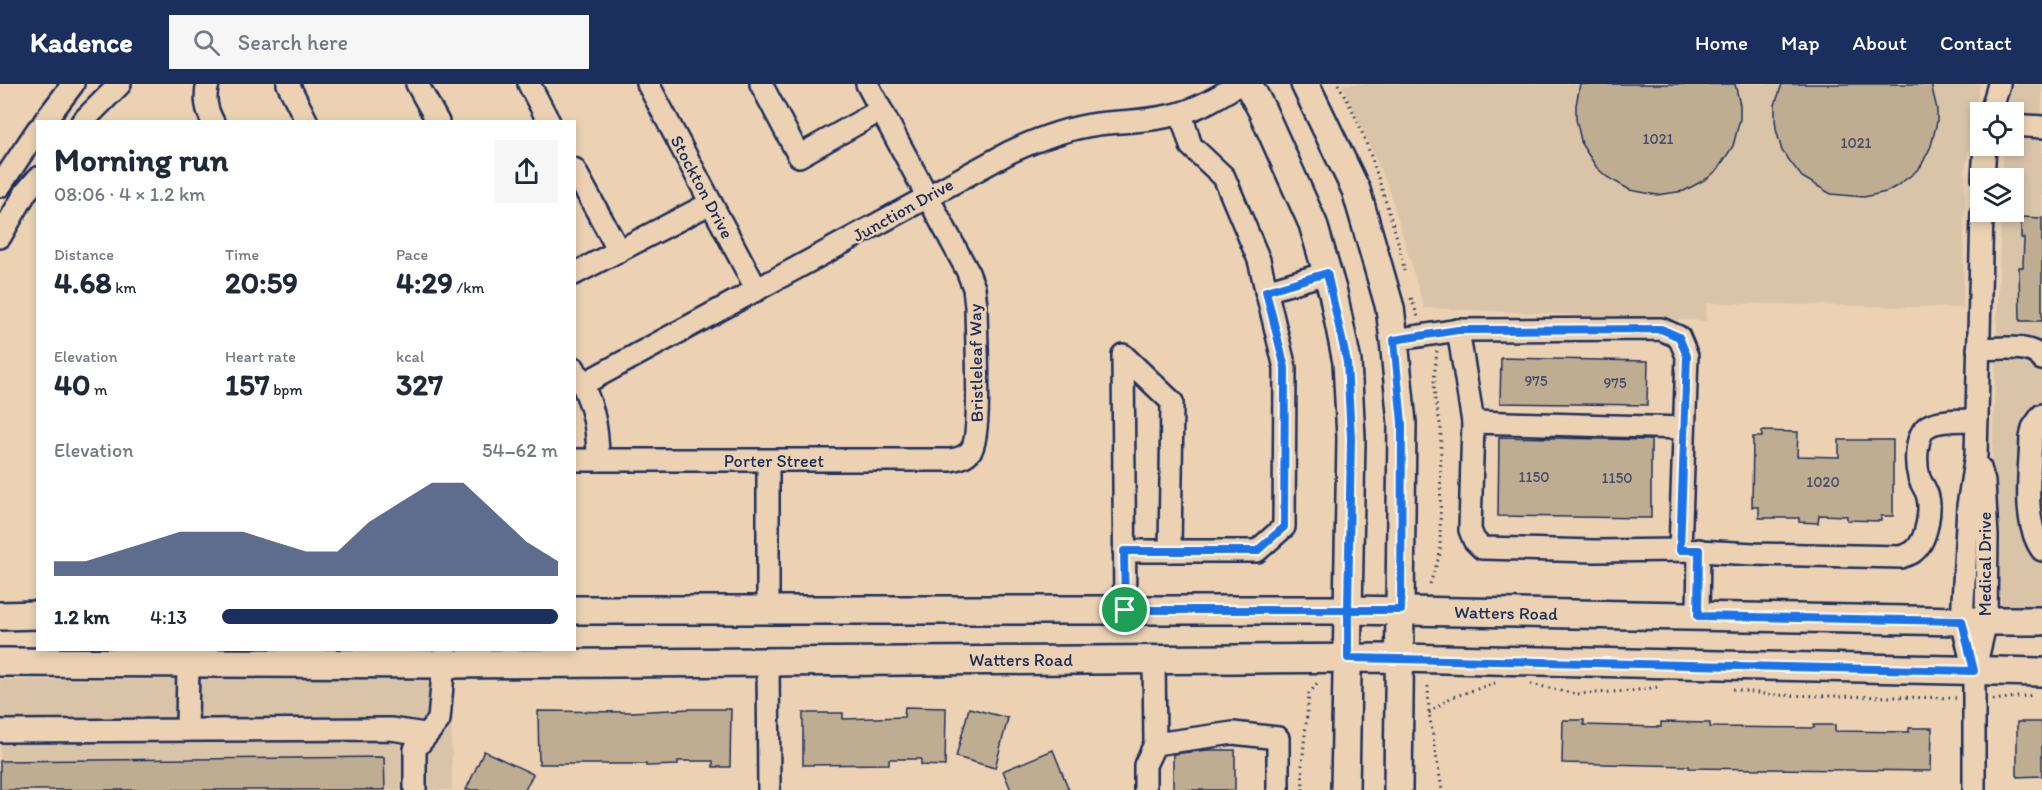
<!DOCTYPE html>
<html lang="en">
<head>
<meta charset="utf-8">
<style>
	body { margin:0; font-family:Itim,sans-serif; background:#f6f6f7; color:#1f2937; height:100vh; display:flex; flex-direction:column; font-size:22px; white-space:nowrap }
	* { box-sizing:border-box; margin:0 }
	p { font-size:20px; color:#747a83 }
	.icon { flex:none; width:33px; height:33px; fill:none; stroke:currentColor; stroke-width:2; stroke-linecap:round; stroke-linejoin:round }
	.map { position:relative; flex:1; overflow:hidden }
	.details { position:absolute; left:36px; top:36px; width:540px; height:531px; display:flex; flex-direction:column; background:#fff; border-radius:0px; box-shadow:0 3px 9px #0003 }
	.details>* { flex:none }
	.fabs { position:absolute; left:1970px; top:18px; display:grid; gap:12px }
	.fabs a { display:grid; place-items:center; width:54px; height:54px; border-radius:0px; background:#fff; box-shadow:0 3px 9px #0003; font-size:30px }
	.pin { position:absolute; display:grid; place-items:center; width:51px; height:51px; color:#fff; margin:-26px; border:3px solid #fff; border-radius:50%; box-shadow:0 2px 6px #0007 }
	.round { display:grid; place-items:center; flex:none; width:63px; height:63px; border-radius:0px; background:#f6f6f7 }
	.overview { display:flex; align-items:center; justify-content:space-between; height:102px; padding:0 18px }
	h1 { font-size:33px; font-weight:700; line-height:45px }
	.stats { display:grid; grid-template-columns:repeat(3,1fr); gap:9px; height:102px; padding:6px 18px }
	.stats div { display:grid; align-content:center }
	.stats b { font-size:30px; font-weight:700 }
	.stats small { font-size:16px; font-weight:400 }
	.stats p { font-size:16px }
	.chart { height:168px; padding:12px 18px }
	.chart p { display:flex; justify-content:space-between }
	.chart svg { width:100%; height:108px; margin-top:6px; fill:#1b2f5e; opacity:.7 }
	ul { padding:0 18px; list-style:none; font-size:20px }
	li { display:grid; grid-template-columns:96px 72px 1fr; align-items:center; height:45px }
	li i { height:15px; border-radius:8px; background:#1b2f5e }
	header { display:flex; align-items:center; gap:36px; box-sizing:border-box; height:84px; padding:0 30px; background:#1b2f5e; color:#fff }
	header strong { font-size:28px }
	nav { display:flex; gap:33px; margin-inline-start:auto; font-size:21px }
	.search { width:420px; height:54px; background:#f6f6f7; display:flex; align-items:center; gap:15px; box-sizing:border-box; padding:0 21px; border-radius:0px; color:#747a83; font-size:22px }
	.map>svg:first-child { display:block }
	.built { fill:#dac4a8 }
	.building { fill:#bfad91; stroke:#1b2f5e; stroke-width:1.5 }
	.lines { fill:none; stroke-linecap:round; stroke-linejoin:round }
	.minor-casing { stroke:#1b2f5e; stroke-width:26 }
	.major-casing { stroke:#1b2f5e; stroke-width:32 }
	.path { stroke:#1b2f5e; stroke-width:3; stroke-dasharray:1.5 4.5; stroke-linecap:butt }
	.minor { stroke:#ecd2b3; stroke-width:21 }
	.major { stroke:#ecd2b3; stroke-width:27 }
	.route-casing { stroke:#fff; stroke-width:12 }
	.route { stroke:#1a73e8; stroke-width:8 }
	.labels { text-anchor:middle; stroke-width:4.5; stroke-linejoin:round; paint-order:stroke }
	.number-label { font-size:15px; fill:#444e6b }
	.street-label { font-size:18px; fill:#1b2f5e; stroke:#ecd2b3 }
</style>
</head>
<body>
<header>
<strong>Kadence</strong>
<div class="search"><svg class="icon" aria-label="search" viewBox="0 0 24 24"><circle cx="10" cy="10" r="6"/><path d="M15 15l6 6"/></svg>Search here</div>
<nav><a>Home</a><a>Map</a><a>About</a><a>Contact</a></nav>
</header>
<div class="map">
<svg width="2042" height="706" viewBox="0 0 2042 706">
	<rect width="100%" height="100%" fill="#ecd2b3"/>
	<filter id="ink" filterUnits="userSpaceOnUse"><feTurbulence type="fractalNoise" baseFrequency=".0167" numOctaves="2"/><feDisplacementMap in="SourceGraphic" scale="12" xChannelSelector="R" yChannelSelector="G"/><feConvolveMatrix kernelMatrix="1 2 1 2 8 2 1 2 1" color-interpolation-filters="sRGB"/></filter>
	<g filter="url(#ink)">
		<g class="built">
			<path d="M1342,0H1980L1965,87L1963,224L1707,219L1706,237L1424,224L1389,105Z"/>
			<path d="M2013,0H2042V527H2002L1991,407L2001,128H2013V94H2002L2003,62H2013V28H2004Z"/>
			<path d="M451,595L452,706H0V596Z"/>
		</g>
		<g class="building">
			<path d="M1580,0H1735L1740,21V35L1733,62L1718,85L1708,94L1684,107L1657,111L1630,106L1607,93L1597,84L1582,61L1576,35V21Z"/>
			<path d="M1782,0H1931L1937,25V38L1931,62L1921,82L1913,90L1895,103L1886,108L1864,113L1831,110L1802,93L1782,67L1776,45L1775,34V21Z"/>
			<path d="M2021,133L2042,134V237H2020L2019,183H2023L2024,154H2021Z"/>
			<path d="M1501,274L1648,277L1647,321L1500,319Z"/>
			<path d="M1762,347L1798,348L1797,372L1839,373V356H1893V432H1881V437L1847,436V432L1819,431L1818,439L1799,438V434H1759V423H1752L1753,353H1762Z"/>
			<path d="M1499,353L1651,356V434L1498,432Z"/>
			<path d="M905,623L946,624L945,682L921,681V675H889V680L803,681V629H843V635L904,633Z"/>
			<path d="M969,624L1008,634L995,684L956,673Z"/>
			<path d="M690,625H731L730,683H713V677H678V681L646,682V680H539L538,627L631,628Z"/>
			<path d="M1563,636H1584V641L1661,643V638L1710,639V643L1814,644V641H1835V647L1909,648V644H1932L1931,687L1689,684V682L1562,679Z"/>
			<path d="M2017,638H2042V692L2017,693Z"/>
			<path d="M1053,666L1069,706H1011L1003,687Z"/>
			<path d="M1207,666H1235V706H1173V670Z"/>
			<path d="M484,667L533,690L525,706H466Z"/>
			<path d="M384,673L385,706H0V677Z"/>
		</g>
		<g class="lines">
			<g class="minor-casing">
				<g id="minor">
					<path d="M208,0C204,14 206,25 213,38"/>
					<path d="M288,0L307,38"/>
					<path d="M417,0L438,38"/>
					<path d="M529,0L549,38"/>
					<path d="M648,0L757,206"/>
					<path d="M761,0L799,72L881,26"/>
					<path d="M1991,28L1999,0"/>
					<path d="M44,38L73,0"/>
					<path d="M82,38L120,0"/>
					<path d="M2013,41L2042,43"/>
					<path d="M574,85L619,167"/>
					<path d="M1983,94L1985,62"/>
					<path d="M0,102L38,45"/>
					<path d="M0,153L26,108L38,94"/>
					<path d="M574,190L711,119"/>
					<path d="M1266,207L1327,189"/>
					<path d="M1458,246L1661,245L1679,253L1687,272L1680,466"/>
					<path d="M1394,256L1458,246L1473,338L1470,446L1474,456L1482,464L1595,467L1680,466L1754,470L1901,473C1905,471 1911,470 1914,467C1927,457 1932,424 1927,410C1925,404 1920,398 1919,393C1915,379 1915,348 1930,341C1943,335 1963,337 1977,336"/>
					<path d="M1978,265C1996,265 2032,259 2042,275"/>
					<path d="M574,284C592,316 598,340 598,376"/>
					<path d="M583,300L1010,68C1038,55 1067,44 1098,40C1126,37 1154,37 1181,29C1202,23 1221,11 1239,0"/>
					<path d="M2042,331L2033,344L2031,354C2030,387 2022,438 2042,466"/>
					<path d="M1473,338L1684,344"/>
					<path d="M574,376H950C958,375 966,373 971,366C982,352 976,247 976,222L974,204L967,186L867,0"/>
					<path d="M1124,467H1170L1172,318L1123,271L1125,527"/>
					<path d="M1170,467H1257L1284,443L1285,284L1259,176L1224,93L1191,62L1181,30"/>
					<path d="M768,527V377"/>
					<path d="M1698,532L1699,466"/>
					<path d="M1154,575L1155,660"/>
					<path d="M768,578L769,706"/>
					<path d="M1975,584L1986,537L1987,452L1984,398L1980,384"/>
					<path d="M187,646L188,579"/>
					<path d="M0,647L391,645L425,650"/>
					<path d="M415,706V665L439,636L445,566"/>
					<path d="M1145,706V681L1155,660L1233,649L1278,654V706"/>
					<path d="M1974,706V587L1962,537L1968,422L1976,371L1982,128"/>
				</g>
			</g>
			<g class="major-casing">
				<g id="major">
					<path d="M1248,0L1262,26L1313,140L1333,209L1347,278L1351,354L1345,706"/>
					<path d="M1305,0L1356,106L1390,224L1394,256L1402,339L1398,706"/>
					<path d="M574,526H1349L1962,537H2042"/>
					<path d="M0,532L38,531"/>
					<path d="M0,578L445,580L1399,574L2042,588"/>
				</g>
			</g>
			<g class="path">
				<path d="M1338,0C1361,37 1375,83 1388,125C1394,145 1402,166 1404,187"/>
				<path d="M1411,214L1418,233"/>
				<path d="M1430,500L1440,470L1441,344L1435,315L1434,295L1437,267"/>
				<path d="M1531,600L1576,610L1631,607L1658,603"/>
				<path d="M1428,602L1429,629L1442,706"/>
				<path d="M1733,605L1770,611L1957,614"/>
				<path d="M1993,616L2034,611"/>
				<path d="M1429,629L1450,614L1495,599"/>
				<path d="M1303,706L1302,681L1309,610L1318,598"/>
			</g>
			<use href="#minor" class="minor"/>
			<use href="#major" class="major"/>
		</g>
	</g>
	<g class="lines" filter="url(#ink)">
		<g class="route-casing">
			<path id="route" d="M1125,526H1348V574L1974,587L1962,537L1698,532L1699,466H1680L1687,272L1679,253L1661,245L1458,246L1394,256L1402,339L1401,526H1348L1351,354L1347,278L1327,189L1266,207L1285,284L1284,443L1257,467H1124L1125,526"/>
		</g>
		<use href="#route" class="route"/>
	</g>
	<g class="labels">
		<g class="number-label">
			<text x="1658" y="60">1021</text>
			<text x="1856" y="64">1021</text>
			<text x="1536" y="302">975</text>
			<text x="1615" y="304">975</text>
			<text x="1534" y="398">1150</text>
			<text x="1617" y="399">1150</text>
			<text x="1823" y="403">1020</text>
		</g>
		<g class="street-label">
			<text transform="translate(702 103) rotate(62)" y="6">Stockton Drive</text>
			<text transform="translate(903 126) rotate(-29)" y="6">Junction Drive</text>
			<text transform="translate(976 279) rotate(-91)" y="6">Bristleleaf Way</text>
			<text x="774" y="383">Porter Street</text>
			<text transform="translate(1985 480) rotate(-90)" y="6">Medical Drive</text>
			<text transform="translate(1506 529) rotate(1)" y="6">Watters Road</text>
			<text x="1021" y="582">Watters Road</text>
		</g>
	</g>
</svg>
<div class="fabs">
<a><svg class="icon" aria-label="locate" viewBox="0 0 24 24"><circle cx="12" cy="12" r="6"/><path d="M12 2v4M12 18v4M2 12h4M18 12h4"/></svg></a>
<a><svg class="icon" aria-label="layers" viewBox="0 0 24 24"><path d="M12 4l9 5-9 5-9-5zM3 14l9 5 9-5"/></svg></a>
</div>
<div class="pin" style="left:1125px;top:526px;background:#1e9e55"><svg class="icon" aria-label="arrive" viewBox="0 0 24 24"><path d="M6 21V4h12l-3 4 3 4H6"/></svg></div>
<section class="details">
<div class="overview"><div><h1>Morning run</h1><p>08:06 · 4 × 1.2 km</p></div><a class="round"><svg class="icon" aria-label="share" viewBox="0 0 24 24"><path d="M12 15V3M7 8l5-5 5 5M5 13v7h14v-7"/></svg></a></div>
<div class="stats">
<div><p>Distance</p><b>4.68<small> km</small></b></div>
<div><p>Time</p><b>20:59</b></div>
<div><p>Pace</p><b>4:29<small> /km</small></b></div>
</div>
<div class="stats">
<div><p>Elevation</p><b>40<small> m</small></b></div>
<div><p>Heart rate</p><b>157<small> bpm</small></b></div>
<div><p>kcal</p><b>327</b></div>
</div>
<div class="chart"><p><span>Elevation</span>54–62 m</p>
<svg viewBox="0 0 160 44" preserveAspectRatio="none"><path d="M0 44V38L10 38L20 34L30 30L40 26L50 26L60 26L70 30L80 34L90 34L100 22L110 14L120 6L130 6L140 18L150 30L160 38V44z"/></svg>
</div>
<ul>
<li><b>1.2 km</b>4:13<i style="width:100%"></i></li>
</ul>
</section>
</div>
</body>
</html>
